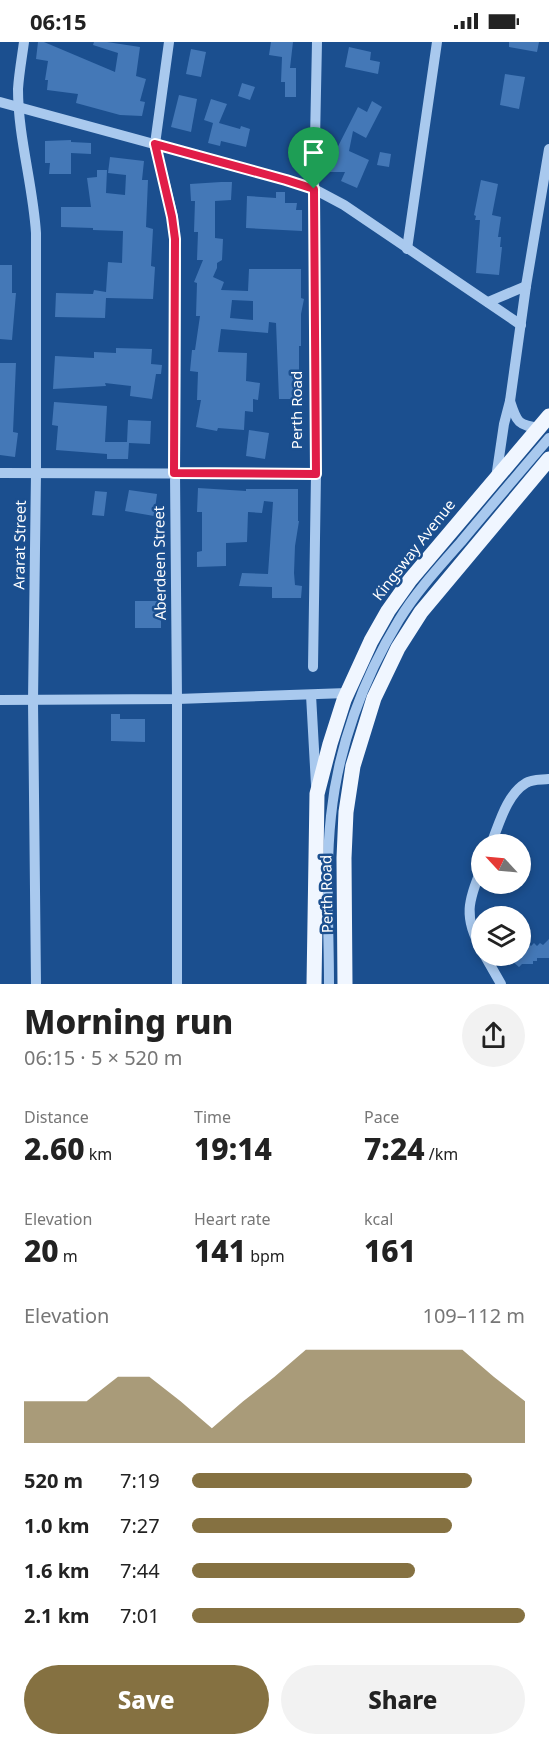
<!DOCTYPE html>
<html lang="en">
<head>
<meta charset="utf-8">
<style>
	body { margin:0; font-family:"Noto Sans",sans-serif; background:#f2f2f2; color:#222; height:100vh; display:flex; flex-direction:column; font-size:22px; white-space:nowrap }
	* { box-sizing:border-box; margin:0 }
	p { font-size:20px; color:#767676 }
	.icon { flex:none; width:33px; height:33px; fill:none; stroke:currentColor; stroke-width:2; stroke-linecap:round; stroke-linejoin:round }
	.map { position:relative; height:942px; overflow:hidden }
	.side { display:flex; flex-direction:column; background:#fff; flex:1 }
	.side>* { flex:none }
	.needle { width:39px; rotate:296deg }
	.tools { position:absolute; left:471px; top:792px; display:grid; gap:12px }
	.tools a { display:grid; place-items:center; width:60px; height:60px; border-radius:50%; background:#fff; box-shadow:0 3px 9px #0003; font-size:30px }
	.pin { position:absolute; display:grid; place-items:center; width:51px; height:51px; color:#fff; margin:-62px -26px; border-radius:50% 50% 50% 0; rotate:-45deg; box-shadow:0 0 6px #0007 }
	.pin .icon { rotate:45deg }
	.round { display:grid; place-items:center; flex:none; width:63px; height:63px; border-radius:32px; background:#f2f2f2 }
	.head { display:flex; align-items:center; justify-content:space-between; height:102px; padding:0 24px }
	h1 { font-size:33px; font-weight:800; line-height:45px }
	.figures { display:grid; grid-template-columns:repeat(3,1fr); gap:9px; height:102px; padding:6px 24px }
	.figures div { display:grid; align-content:center }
	.figures b { font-size:30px; font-weight:800 }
	.figures small { font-size:16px; font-weight:400 }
	.figures p { font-size:16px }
	.chart { height:168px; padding:12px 24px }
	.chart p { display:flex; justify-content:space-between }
	.chart svg { width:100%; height:108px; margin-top:6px; fill:#857141; opacity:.7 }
	.cta { display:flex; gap:12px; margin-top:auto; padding:12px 24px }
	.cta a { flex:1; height:69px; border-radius:36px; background:#857141; color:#fff; font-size:24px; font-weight:800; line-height:69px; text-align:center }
	.cta a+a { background:#f2f2f2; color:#222 }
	ul { padding:0 24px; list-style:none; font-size:20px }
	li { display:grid; grid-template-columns:96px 72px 1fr; align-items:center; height:45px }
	li i { height:15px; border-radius:8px; background:#857141 }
	.status { display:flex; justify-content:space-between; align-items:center; height:42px; padding:0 30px; background:#fff; direction:ltr }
	.status svg { height:16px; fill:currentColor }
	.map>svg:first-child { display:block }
	.building { fill:#4478b7; fill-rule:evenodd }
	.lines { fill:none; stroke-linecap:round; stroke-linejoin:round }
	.minor { stroke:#a9c9ee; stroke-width:10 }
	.major { stroke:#f0f6ff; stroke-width:15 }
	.route-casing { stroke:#fff; stroke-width:12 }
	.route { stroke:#e11d48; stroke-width:8 }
	.labels { text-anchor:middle; stroke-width:5; stroke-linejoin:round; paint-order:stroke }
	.street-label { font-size:15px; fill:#fff; stroke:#1b4f8f }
</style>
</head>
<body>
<div class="status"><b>06:15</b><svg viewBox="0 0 49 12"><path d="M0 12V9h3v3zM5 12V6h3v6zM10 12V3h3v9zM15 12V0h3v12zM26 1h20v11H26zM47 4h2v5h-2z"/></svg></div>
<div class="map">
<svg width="549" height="942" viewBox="0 0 549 942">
	<rect width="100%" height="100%" fill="#1b4f8f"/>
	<g class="building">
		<path d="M38,0H44L115,30L118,11L93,3L94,0H107L140,5L136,34L146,37L140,59L145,60L142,74L120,73L76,61L78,52L47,48L48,38H45L48,19L36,17Z"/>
		<path d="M271,0H293L290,26H296V55H285V40H281L282,15L269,13Z"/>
		<path d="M509,0H539L537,10L509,5Z"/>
		<path d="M349,5L371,10L370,18L380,20L378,32L345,25Z"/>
		<path d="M191,7L206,10L201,35L186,32Z"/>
		<path d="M505,32L525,35L519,67L500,63Z"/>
		<path d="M242,41L255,45L250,58L238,54Z"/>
		<path d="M179,53L197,57L191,90L171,85Z"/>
		<path d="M211,57L227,62L219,81L240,87L241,84L250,87L246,105L221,99L220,104L208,101L213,81L204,78Z"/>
		<path d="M372,59L382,65L366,96L353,89L349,109L369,118L357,146L341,139L345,130H325L358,65L367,70Z"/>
		<path d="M71,98V100L91,101V112L71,111V132H49L50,121H45V99Z"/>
		<path d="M380,110L391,112L389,125L377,123Z"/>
		<path d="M110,115L144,119L142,138H148L146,185L153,187L151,224L155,225L153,257L106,256L105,276L55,275L56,251L93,252L94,248L106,250L108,220L122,221L123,189L93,188V186L61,185V165H91L87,136L97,135V128H107L106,151L125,153L126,133L108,131Z"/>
		<path d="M481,138L498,142L492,173L501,175L498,195H501L500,205H502L499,233L476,231L480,178H475L476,174L474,173Z"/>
		<path d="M221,140H232L231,158L215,159V196L223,197L222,218L217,221V226L213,235L224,240L221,248L248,249L249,227H301V256L304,257L301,272V304H299V357H279L276,281L269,280L268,291L221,287L218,310L247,311L246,339L260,341L258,358L253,357V370L245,369L244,388L218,386L217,389L196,385L201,358H197L198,330L190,329L192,308H195L200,274H196L197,241L194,240L203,218H197L198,190H194L195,159H191L190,142ZM232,258L253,259V278L230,276Z"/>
		<path d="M276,150H285V161H297L296,168H302V189L246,186L247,154L276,156Z"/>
		<path d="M0,223H12V251H16L12,298L0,297Z"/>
		<path d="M116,306L152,307L151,322L162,323L161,332H156L152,357L130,354L131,344L105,341L106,344L53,347L55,314L94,316V310L116,311Z"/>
		<path d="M0,321H16L13,390L18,391L15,415L0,413Z"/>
		<path d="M54,360L107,364L105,400H127L128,378L151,379L150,402L129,401L128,417H107V412L56,408L58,384L52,383Z"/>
		<path d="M249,388L269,391L265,417L246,414Z"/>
		<path d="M198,446L246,449V447H298V479H299L295,504L294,531L295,543L302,544L301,556H272V545L239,544L242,531L268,532L273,460L264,459L262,471L248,470L247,500L226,501V524L197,525V510L202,509V470H197Z"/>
		<path d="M129,448L157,452L154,474L125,469Z"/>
		<path d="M95,449L107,450L104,474L92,473Z"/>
		<rect x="135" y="559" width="26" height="27"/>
		<path d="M111,672H120V677H145V700L111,699Z"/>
		<path d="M520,895L531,904L534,901L537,904L540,901L543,903L549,897V916H537V919H533V922H522L519,925L506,914H520Z"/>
	</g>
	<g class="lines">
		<g class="minor">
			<path d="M24,0C22,15 19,31 18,47C18,95 33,143 36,191V431L33,659L36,942"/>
			<path d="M169,0L155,102L173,175L176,219L175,431L177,657V942"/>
			<path d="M0,60L286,138L314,147L344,163L521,283"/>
			<path d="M407,207L437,0"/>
			<path d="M488,260L526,244"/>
			<path d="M510,359C517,381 518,383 540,386"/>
			<path d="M0,431L316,432"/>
			<path d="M496,436L504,382L510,359L526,244L549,107"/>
			<path d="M313,625L316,432L314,147L317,0"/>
			<path d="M311,653L316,743"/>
			<path d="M0,658L177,657L347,651"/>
			<path d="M491,802C499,783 506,753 526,741C532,737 542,738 549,737"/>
			<path d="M482,826C468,858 463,876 482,908"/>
			<path d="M485,914L501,942"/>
			<path d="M329,942C329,886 325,829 331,774C338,705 363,637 399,578C416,550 439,525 461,500C490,465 520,430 549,396"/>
		</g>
		<g class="major">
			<path d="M314,942L317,752L330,702L344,658L371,599L388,569L410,538L549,374"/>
			<path d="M345,942L344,816L346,770L353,724L374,656L398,606L421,570L549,417"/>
		</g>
	</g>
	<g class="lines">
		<g class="route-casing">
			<path id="route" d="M155,102L286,138L314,147L316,432L174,431L175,197L172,175Z"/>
		</g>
		<use href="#route" class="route"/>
	</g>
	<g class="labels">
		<g class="street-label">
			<text transform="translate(297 368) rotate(-90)" y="5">Perth Road</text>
			<text transform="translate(20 503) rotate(-89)" y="5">Ararat Street</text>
			<text transform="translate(414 508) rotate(-52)" y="5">Kingsway Avenue</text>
			<text transform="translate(160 521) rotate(-91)" y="5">Aberdeen Street</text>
			<text transform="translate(327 852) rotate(-91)" y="5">Perth Road</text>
		</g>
	</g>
</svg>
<div class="tools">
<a><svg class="needle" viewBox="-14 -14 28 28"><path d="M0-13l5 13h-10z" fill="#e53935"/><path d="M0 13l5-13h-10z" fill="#767676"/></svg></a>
<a><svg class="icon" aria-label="layers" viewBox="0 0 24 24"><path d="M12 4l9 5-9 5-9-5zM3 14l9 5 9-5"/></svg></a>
</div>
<div class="pin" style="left:314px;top:147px;background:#1e9e55"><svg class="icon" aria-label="arrive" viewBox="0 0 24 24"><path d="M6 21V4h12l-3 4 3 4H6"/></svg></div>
</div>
<section class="side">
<div class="head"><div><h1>Morning run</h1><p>06:15 · 5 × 520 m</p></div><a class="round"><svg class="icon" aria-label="share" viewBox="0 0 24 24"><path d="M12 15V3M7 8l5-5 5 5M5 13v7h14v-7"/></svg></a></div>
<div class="figures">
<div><p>Distance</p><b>2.60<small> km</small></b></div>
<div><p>Time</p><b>19:14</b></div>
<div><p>Pace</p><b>7:24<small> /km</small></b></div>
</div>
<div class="figures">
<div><p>Elevation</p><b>20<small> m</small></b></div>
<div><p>Heart rate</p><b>141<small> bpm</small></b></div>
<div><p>kcal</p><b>161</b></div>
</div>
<div class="chart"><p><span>Elevation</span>109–112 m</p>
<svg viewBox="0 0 160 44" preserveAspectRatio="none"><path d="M0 44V27L10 27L20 27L30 17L40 17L50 27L60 38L70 27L80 17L90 6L100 6L110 6L120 6L130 6L140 6L150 17L160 27V44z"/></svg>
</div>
<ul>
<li><b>520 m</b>7:19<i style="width:84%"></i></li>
<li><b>1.0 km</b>7:27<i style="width:78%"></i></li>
<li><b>1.6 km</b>7:44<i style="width:67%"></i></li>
<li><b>2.1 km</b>7:01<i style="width:100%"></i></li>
</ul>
<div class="cta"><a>Save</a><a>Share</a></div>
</section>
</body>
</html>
